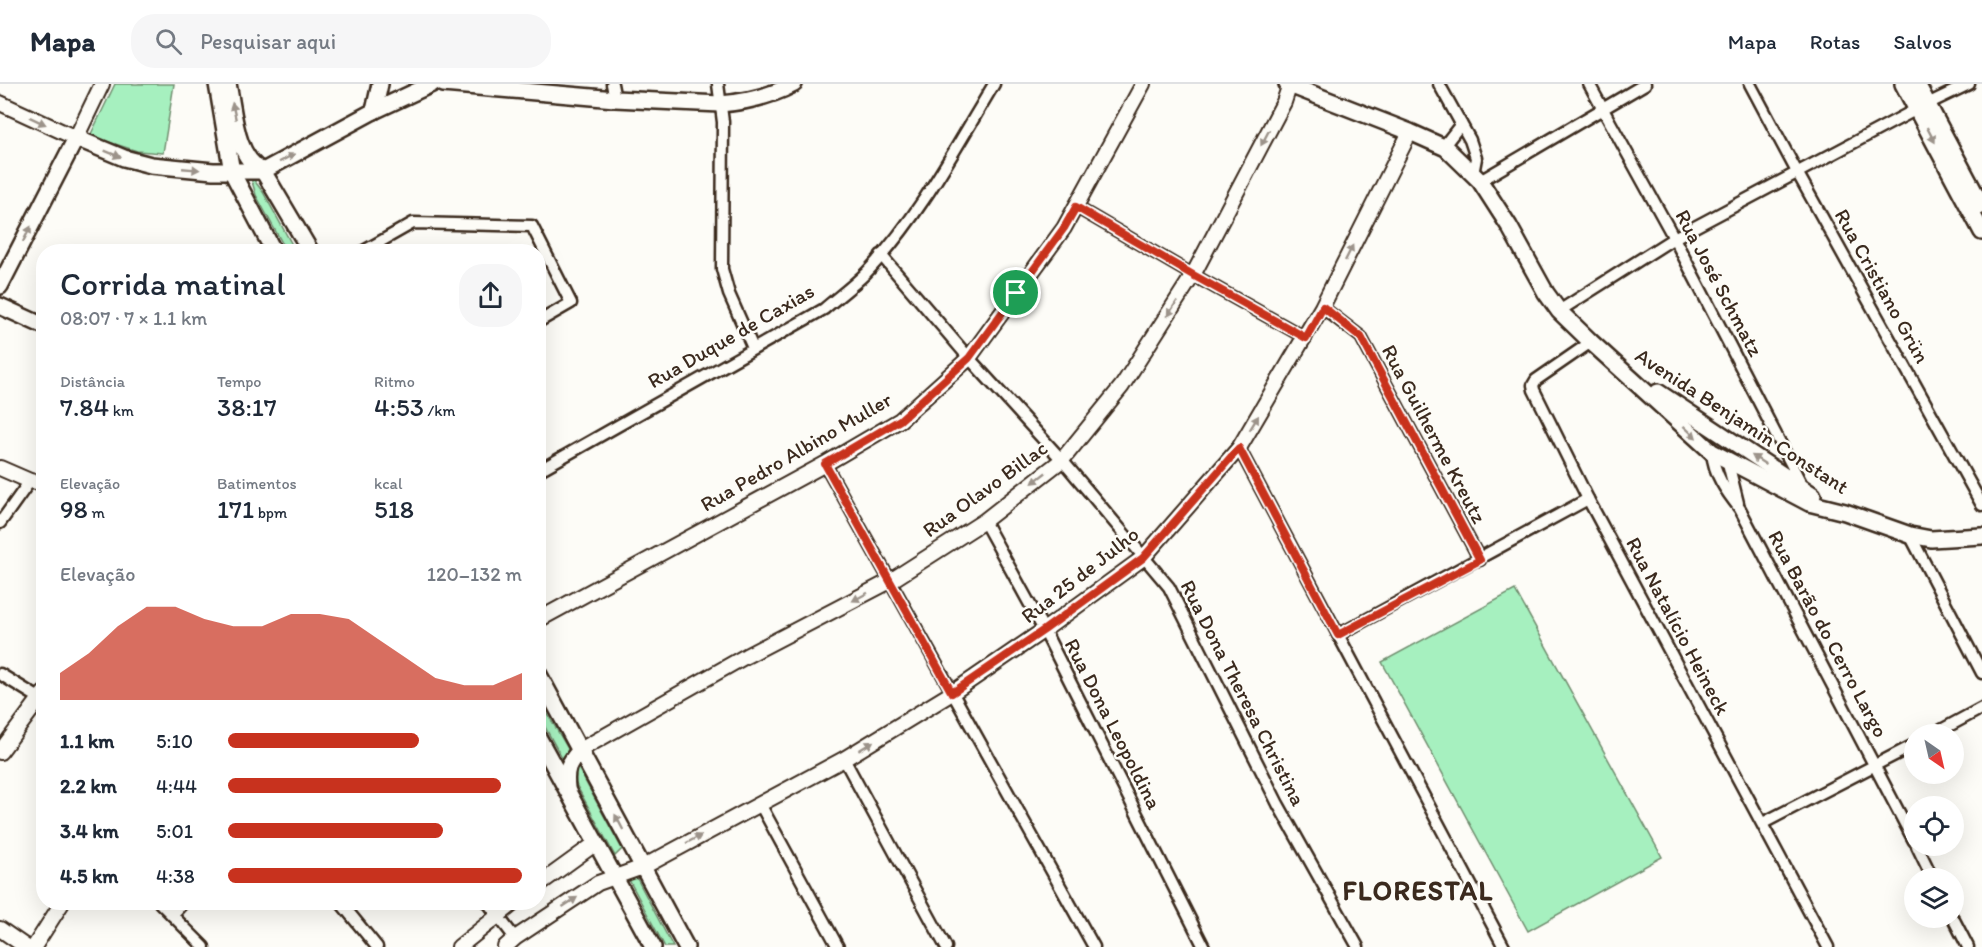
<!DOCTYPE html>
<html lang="pt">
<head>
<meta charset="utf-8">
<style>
	body { margin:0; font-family:Itim,sans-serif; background:#f6f6f7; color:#1f2937; height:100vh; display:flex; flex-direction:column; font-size:22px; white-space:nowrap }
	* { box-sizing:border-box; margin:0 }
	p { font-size:20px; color:#747a83 }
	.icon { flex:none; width:33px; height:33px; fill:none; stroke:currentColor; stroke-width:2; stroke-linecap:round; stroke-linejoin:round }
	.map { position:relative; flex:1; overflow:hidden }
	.details { position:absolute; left:36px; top:160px; width:510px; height:666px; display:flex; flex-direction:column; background:#fff; border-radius:24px; box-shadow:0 6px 24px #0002 }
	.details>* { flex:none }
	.needle { width:39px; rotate:146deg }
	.buttons { position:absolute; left:1904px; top:640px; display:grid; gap:12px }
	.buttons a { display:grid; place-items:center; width:60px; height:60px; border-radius:50%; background:#fff; box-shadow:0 6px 24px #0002; font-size:30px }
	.pin { position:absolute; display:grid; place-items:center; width:51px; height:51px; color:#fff; margin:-26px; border:3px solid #fff; border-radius:50%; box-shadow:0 2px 6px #0007 }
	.round { display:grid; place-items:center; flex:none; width:63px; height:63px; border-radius:24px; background:#f6f6f7 }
	.overview { display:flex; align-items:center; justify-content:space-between; height:102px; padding:0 24px }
	h1 { font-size:33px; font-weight:600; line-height:45px }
	.metrics { display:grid; grid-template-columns:repeat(3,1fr); gap:9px; height:102px; padding:6px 24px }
	.metrics div { display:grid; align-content:center }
	.metrics b { font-size:26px; font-weight:600 }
	.metrics small { font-size:16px; font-weight:400 }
	.metrics p { font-size:16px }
	.chart { height:168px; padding:12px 24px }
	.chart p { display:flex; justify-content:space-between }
	.chart svg { width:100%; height:108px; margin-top:6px; fill:#c8321e; opacity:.7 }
	ul { padding:0 24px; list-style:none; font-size:20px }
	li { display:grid; grid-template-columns:96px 72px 1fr; align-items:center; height:45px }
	li i { height:15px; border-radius:8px; background:#c8321e }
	header { display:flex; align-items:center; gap:36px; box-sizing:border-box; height:84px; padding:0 30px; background:#fff; border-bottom:2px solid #e0e1e3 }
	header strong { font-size:28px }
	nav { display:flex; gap:33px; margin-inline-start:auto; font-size:21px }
	.search { width:420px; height:54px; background:#f6f6f7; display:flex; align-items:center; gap:15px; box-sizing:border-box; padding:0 21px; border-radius:24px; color:#747a83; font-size:22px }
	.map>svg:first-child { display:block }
	.green { fill:#a6f0bf; stroke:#708d6e; stroke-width:1.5 }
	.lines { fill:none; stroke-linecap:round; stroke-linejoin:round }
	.minor-casing { stroke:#3b2a1e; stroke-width:15 }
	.tertiary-casing { stroke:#3b2a1e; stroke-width:18 }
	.secondary-casing { stroke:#3b2a1e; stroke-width:20 }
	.minor { stroke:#fdfcf7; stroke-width:10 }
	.tertiary { stroke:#fdfcf7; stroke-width:14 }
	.secondary { stroke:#fdfcf7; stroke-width:15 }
	.oneway { fill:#9c938a }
	.route-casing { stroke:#fff; stroke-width:12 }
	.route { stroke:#c8321e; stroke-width:8 }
	.labels { text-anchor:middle; stroke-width:5; stroke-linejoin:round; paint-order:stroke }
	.street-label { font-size:21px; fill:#3b2a1e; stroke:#fdfcf7 }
	.district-label { font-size:27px; font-weight:bold; letter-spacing:1.5px; fill:#3b2a1e; stroke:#fdfcf7 }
</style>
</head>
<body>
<header>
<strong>Mapa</strong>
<div class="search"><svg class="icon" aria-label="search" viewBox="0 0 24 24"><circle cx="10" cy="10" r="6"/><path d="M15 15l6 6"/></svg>Pesquisar aqui</div>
<nav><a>Mapa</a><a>Rotas</a><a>Salvos</a></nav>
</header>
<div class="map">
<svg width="1982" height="863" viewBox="0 0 1982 863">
	<rect width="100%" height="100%" fill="#fdfcf7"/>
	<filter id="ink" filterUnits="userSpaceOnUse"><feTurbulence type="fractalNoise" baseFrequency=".0167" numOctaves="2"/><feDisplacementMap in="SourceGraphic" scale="12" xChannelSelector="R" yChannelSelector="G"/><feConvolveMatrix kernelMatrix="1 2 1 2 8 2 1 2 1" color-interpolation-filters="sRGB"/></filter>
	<g filter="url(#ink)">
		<g class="green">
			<path d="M115,0H174L163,69L137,67L90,52Z"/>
			<path d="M250,91L263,108L296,168H287L256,111Z"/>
			<path d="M1515,506L1662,773L1528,847L1382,578Z"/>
			<path d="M538,613L568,665L563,676L539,632Z"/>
			<path d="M577,682L622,765L615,772L572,693Z"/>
			<path d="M634,789L673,863H665L627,792Z"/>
		</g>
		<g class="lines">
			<g class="minor-casing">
				<g id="minor">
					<path d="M612,0L615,15"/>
					<path d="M718,0L723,38L722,185L729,210L753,264"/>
					<path d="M1439,0L1470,56L1476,74L1473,90"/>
					<path d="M1589,0L1674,154L1803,403"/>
					<path d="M1750,0L1797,88L1982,421"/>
					<path d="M1443,63L1461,40"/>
					<path d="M1480,97L1645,0"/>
					<path d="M1076,123L1193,191L1306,254"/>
					<path d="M362,168L413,139L532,142L571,219L538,238"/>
					<path d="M881,171L969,274L1062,376L1169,503L1278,720L1358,863"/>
					<path d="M1322,223L1361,253L1480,476"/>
					<path d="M1559,227L1674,154L1917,25L1969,0"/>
					<path d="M1591,258L1536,296L1533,301L1534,306L1588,415L1828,863"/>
					<path d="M1239,364L1504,863"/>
					<path d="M1712,368C1714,391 1726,407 1740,425L1914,757"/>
					<path d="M1727,375L1738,419"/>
					<path d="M825,380L1094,863"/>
					<path d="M538,387L824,225C838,213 853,202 866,189C918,135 955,65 994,0"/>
					<path d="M984,437L1044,546L1204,863"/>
					<path d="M0,439L30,397"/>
					<path d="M1910,451L1982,589"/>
					<path d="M1338,551L1588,415"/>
					<path d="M0,590L44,617"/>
					<path d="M1932,651L1982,624"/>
					<path d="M844,675L946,863"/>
					<path d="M760,720L838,863"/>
					<path d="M1763,739L1914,661"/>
					<path d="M1917,762L1933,795"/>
					<path d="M160,819L204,863"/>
					<path d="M341,819L377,863"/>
					<path d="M488,819L515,854"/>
					<path d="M172,831L183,819"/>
					<path d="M1953,834L1968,863"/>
				</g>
			</g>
			<g class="tertiary-casing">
				<g id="tertiary">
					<path d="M0,19L76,54L102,0"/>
					<path d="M0,384L30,397L44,399"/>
					<path d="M538,536L825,380L900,336L969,274L1064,144L1143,0"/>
					<path d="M580,666L746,572L892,496L984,437L1062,376L1122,302L1193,191L1284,18L1290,0"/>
					<path d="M0,668L44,609"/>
					<path d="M538,801L596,759"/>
					<path d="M0,845L26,863"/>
					<path d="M34,863L62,819"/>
					<path d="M459,863L514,819"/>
					<path d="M505,863L515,854L598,799L643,783L844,675L952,609L1044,546L1143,474L1239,364L1322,223L1410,48"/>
				</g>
			</g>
			<g class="secondary-casing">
				<g id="secondary">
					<path d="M217,0L232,88L274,168"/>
					<path d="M228,0C234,27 235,74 263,87L311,168"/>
					<path d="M443,0L615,15L720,20C746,18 771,12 794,0"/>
					<path d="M1287,0L1410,48L1446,64L1480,97L1509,142L1546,209L1559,227L1591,258L1712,368L1809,419L1845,428L1910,451L1931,455L1982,452"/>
					<path d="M1903,0L1982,148"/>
					<path d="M1917,0L1982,122"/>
					<path d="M374,27L380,0"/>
					<path d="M0,202L76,54L124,74L151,81L213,87H263L374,27L432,0"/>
					<path d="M0,222L44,242"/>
					<path d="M1658,308L1813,411"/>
					<path d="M538,589L686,863"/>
					<path d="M538,653L653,863"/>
					<path d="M567,704C565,685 568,680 580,666"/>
				</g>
			</g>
			<use href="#minor" class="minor"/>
			<use href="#tertiary" class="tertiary"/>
			<use href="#secondary" class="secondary"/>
		</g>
		<defs><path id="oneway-solid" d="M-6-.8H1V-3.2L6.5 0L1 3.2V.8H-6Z" transform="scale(1.5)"/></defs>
		<g class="oneway">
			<use href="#oneway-solid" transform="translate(234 27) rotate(-102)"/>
			<use href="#oneway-solid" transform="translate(38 37) rotate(25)"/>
			<use href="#oneway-solid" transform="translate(1931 51) rotate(62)"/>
			<use href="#oneway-solid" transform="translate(1265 54) rotate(118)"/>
			<use href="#oneway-solid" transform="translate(113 70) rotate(22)"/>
			<use href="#oneway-solid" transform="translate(287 74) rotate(-28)"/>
			<use href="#oneway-solid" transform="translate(191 85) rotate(5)"/>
			<use href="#oneway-solid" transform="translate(27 150) rotate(-63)"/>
			<use href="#oneway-solid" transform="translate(1349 169) rotate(-64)"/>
			<use href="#oneway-solid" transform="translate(1172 225) rotate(123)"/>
			<use href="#oneway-solid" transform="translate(1254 339) rotate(-59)"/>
			<use href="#oneway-solid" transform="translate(1690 348) rotate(43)"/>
			<use href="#oneway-solid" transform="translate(1759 376) rotate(-147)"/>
			<use href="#oneway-solid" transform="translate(1039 394) rotate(142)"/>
			<use href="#oneway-solid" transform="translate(860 513) rotate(152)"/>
			<use href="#oneway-solid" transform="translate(866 662) rotate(-32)"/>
			<use href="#oneway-solid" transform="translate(619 738) rotate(-118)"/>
			<use href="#oneway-solid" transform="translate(694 755) rotate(-28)"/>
			<use href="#oneway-solid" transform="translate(570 818) rotate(-33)"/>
		</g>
	</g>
	<g class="lines" filter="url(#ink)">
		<g class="route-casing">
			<path id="route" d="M1076,123L1193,191L1306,254L1323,223L1361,253L1480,476L1338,551L1239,364L1143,474L1044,546L952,609L825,380L900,336L969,274L1064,144Z"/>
		</g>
		<use href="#route" class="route"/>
	</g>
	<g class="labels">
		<g class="street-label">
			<text transform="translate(1719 199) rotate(62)" y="7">Rua José Schmatz</text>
			<text transform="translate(1882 202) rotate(61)" y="7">Rua Cristiano Grün</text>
			<text transform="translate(731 252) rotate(-30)" y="7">Rua Duque de Caxias</text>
			<text transform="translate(1742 337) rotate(33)" y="7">Avenida Benjamin Constant</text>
			<text transform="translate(1434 350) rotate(62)" y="7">Rua Guilherme Kreutz</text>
			<text transform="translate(796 368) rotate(-30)" y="7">Rua Pedro Albino Muller</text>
			<text transform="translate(985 405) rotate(-36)" y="7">Rua Olavo Billac</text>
			<text transform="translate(1080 491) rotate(-38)" y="7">Rua 25 de Julho</text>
			<text transform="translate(1678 542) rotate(62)" y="7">Rua Natalício Heineck</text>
			<text transform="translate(1828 550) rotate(62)" y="7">Rua Barão do Cerro Largo</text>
			<text transform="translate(1243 609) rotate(63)" y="7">Rua Dona Theresa Christina</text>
			<text transform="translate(1113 640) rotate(63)" y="7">Rua Dona Leopoldina</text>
		</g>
		<g class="district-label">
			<text x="1418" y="816">FLORESTAL</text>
		</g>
	</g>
</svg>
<div class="buttons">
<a><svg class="needle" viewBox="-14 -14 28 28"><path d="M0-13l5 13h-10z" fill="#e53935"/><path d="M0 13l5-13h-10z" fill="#747a83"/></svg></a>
<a><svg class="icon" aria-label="locate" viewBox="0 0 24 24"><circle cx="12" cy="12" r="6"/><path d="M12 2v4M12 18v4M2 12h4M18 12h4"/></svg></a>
<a><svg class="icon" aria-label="layers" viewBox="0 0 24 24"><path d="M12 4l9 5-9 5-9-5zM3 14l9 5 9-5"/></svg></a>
</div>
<div class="pin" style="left:1016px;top:209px;background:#1e9e55"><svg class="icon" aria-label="arrive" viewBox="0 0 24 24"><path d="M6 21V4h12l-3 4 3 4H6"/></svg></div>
<section class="details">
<div class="overview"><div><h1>Corrida matinal</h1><p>08:07 · 7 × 1.1 km</p></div><a class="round"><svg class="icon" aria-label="share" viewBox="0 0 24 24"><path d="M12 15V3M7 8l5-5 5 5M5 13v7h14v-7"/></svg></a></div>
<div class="metrics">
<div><p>Distância</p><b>7.84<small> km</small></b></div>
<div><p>Tempo</p><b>38:17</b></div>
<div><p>Ritmo</p><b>4:53<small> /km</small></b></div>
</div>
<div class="metrics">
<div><p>Elevação</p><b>98<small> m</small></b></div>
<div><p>Batimentos</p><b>171<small> bpm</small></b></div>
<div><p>kcal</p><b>518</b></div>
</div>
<div class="chart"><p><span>Elevação</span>120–132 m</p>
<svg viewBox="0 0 160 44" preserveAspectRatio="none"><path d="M0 44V33L10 25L20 14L30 6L40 6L50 11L60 14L70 14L80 9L90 9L100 11L110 19L120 27L130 35L140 38L150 38L160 33V44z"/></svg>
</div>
<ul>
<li><b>1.1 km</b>5:10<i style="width:65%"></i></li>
<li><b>2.2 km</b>4:44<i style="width:93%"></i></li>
<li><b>3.4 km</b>5:01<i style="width:73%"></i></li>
<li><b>4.5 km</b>4:38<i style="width:100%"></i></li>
</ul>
</section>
</div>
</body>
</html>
